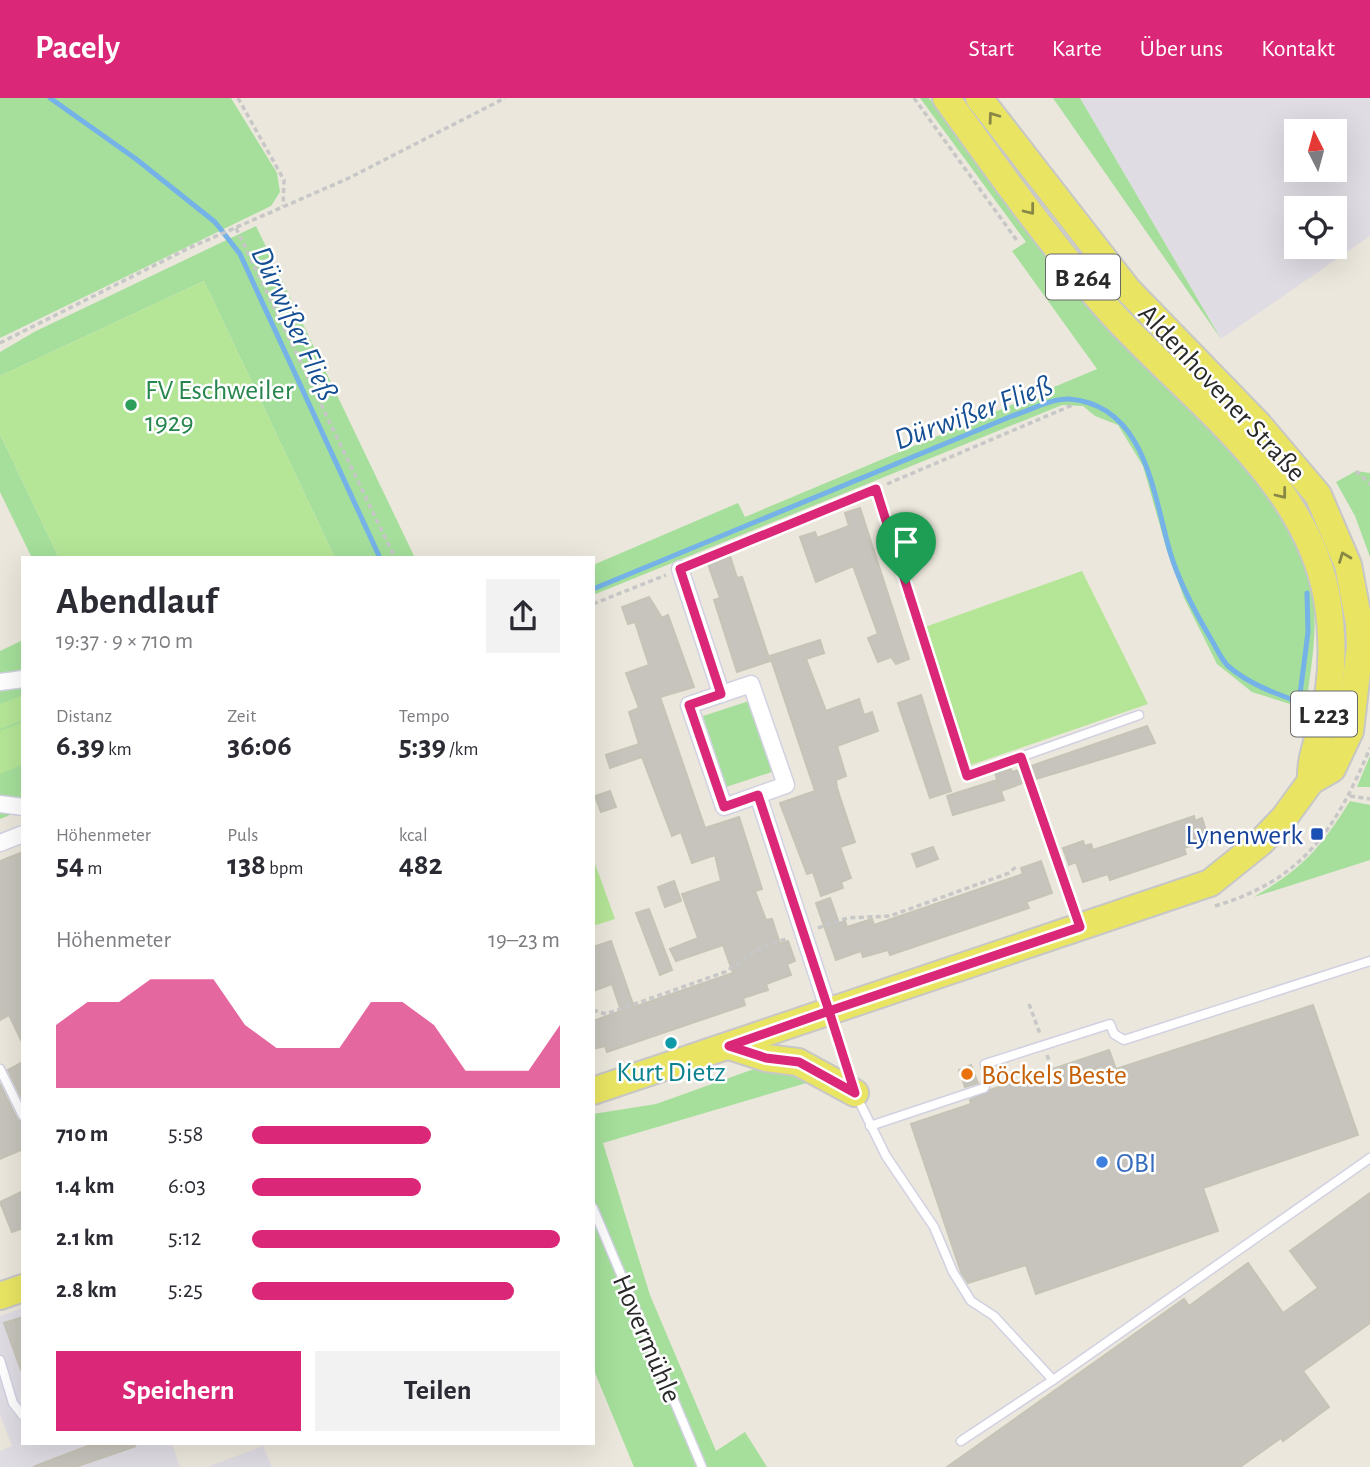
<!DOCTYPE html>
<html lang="de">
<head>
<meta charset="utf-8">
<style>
	body { margin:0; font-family:"Alegreya Sans",sans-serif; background:#f2f2f3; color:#2b2b33; height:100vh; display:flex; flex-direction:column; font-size:26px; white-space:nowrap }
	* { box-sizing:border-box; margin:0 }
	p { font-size:23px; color:#7c7c81 }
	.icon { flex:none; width:38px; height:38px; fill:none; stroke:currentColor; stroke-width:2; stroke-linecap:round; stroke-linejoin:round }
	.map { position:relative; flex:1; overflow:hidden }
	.sheet { position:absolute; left:21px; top:458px; width:574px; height:889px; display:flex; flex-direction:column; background:#fff; border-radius:0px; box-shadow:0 7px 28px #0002 }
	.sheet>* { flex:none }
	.needle { width:46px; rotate:354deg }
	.fabs { position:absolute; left:1284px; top:21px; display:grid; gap:14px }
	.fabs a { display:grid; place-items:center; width:63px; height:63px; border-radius:0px; background:#fff; box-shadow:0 7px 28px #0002; font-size:35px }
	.pin { position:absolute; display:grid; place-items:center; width:60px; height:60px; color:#fff; margin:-72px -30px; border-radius:50% 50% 50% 0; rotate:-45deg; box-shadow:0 0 7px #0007 }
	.pin .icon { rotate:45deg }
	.round { display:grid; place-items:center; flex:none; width:74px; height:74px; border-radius:0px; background:#f2f2f3 }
	.overview { display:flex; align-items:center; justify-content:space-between; height:119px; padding:0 35px }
	h1 { font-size:38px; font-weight:700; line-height:52px }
	.metrics { display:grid; grid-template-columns:repeat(3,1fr); gap:10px; height:119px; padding:7px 35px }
	.metrics div { display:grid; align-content:center }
	.metrics b { font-size:30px; font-weight:700 }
	.metrics small { font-size:19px; font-weight:400 }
	.metrics p { font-size:19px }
	.chart { height:196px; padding:14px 35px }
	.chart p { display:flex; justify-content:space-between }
	.chart svg { width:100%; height:126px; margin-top:7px; fill:#db2777; opacity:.7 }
	.primary-button { display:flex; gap:14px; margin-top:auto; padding:14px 35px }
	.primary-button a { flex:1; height:80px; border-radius:0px; background:#db2777; color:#fff; font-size:28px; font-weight:700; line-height:80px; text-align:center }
	.primary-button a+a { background:#f2f2f3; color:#2b2b33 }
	ul { padding:0 35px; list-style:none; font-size:23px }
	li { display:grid; grid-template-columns:112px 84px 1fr; align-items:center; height:52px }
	li i { height:18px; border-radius:9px; background:#db2777 }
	header { display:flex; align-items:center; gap:42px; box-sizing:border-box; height:98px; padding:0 35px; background:#db2777; color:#fff }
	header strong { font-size:33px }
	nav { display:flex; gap:38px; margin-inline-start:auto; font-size:24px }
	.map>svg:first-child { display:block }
	.industrial { fill:#e0dce4; fill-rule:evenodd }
	.green { fill:#a5df9b }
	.pitch { fill:#b5e697 }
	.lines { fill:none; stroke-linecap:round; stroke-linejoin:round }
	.stream { stroke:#74b2e8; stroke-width:5 }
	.building { fill:#c6c4bc; stroke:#c6c4b6; stroke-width:2 }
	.lane-casing { stroke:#d2d1e2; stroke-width:11 }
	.street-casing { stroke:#d2d1e2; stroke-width:19 }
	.primary-casing { stroke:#c7c7c7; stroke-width:30 }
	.path { stroke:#c7c7c7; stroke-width:3.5; stroke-dasharray:5 3.5; stroke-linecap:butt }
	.lane { stroke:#fff; stroke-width:8 }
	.street { stroke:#fff; stroke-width:16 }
	.primary { stroke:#e9e563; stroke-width:26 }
	.oneway { stroke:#898746 }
	.route-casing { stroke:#fff; stroke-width:14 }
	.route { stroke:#db2777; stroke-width:9 }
	.leisure-dot { fill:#2e9e5b; stroke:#fff; stroke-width:2.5 }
	.transit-dot { fill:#1a4fb4; stroke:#fff; stroke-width:2.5 }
	.culture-dot { fill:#0f9aa8; stroke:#fff; stroke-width:2.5 }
	.food-dot { fill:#e8710a; stroke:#fff; stroke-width:2.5 }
	.shop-dot { fill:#3f7fe0; stroke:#fff; stroke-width:2.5 }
	.labels { text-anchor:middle; stroke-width:5; stroke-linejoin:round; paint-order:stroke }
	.shield { fill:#fff; stroke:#696969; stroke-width:2 }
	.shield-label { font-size:26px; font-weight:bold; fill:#292929 }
	.leisure-label { font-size:28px; fill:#27864d; stroke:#fff; text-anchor:start }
	.street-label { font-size:28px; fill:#292929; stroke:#fff }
	.transit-label { font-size:28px; fill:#164399; stroke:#fff; text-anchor:end }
	.culture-label { font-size:28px; fill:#0d838f; stroke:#fff }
	.food-label { font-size:28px; fill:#c56008; stroke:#fff; text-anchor:start }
	.shop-label { font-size:28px; fill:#366cbe; stroke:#fff; text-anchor:start }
	.water-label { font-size:30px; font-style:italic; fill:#144e93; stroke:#fff }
</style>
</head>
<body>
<header>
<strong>Pacely</strong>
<nav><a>Start</a><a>Karte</a><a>Über uns</a><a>Kontakt</a></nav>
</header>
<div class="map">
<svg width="1370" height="1369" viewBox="0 0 1370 1369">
	<rect width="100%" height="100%" fill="#ebe7dc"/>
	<g class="industrial">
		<path d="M1080,0H1370V138L1221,241ZM1297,33H1335V72H1297ZM1297,110H1335V149H1297Z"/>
		<path d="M23,1210V1346H172L180,1369H0V1353L12,1348L0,1317V1218Z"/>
		<path d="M263,1348L272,1369H207Z"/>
	</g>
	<g class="green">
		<path d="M0,0H231L277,75L280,94L271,108L0,240Z"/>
		<path d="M920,0H929C982,74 1037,150 1098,217C1172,299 1272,372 1308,480C1322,521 1310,569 1306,611L1252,594L1217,566L1184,500L1166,449L1143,368L1118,327L1095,318L1083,308L1062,307L593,497V467L738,405L745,419L1097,271L1012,153L1026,144Z"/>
		<path d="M1053,0H1080L1221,241Z"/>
		<path d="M256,128L415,460H335L204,183L0,278V254L36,233Z"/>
		<path d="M0,336L59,460H32L0,394Z"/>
		<path d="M1356,373L1370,375V459L1355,418L1336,384Z"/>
		<path d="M23,542V712L0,721V553Z"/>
		<path d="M749,603L772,674L726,689L703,618Z"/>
		<path d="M1370,658V689H1357Z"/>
		<path d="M1350,703L1370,707V762L1254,799C1304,769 1319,752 1350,703Z"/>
		<path d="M754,971L789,973L820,981L603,1045L650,1197L716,1353L745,1334L767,1369H634L593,1270V1016L656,1006Z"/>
	</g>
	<g class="pitch">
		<path d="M204,183L335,460H59L0,336V278Z"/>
		<path d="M1082,473L1148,606L971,667L925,529Z"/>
		<path d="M23,597V622L0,631V606Z"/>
		<path d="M23,624V666L0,676V633Z"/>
		<path d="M593,760L615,821L593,828Z"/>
	</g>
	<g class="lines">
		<g class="stream">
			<path d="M50,0L136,61L215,124L240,156L380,460"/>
			<path d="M593,491L1012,318C1029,313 1052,300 1069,301C1146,307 1153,396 1170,454C1179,484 1195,514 1211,541C1216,549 1221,561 1228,568C1249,586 1274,595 1299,604L1308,534L1307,495"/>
		</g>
	</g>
	<g class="building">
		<path d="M860,410L909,561L896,566L891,559L878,564L868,540L878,536L853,468L816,484L800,439L815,434L817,440L849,428L845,415Z"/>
		<path d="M730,458L737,480L742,479L770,563L737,574L714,502L720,500L708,466Z"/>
		<path d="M649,499L662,520L668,517L694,589L660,599L705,730L739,719L762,791L755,793L766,822L772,821L780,846L788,843L795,863L787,866L791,877L766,886L768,892L743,900L745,907L607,954L605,948L593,951V923L621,913L612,886L593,893V849L611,843L634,909L733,875L723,847L676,863L670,851L698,840L682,796L721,783L715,757L692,765L681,734L672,738L642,659L610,670L606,657L639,646L629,614L639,610L626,575L649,567L635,524L628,526L622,509Z"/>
		<path d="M820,542L824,555L806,561L826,613L859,601L864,617L872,614L878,633L837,648L846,678L836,682L837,690L855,744L840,749L851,780L841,784L843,790L821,798L813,774L807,776L780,705L815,693L770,558Z"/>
		<path d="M921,597L951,693L930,700L898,605Z"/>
		<path d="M1147,628L1155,645L1036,681L1031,668Z"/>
		<path d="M1010,670L1012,674L1019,672L1023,685L1001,693L995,675Z"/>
		<path d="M997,682L1004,702L953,717L947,698Z"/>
		<path d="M610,693L616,709L601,714L595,698Z"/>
		<path d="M1194,718L1195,723L1202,720L1209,742L1184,750L1186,756L1178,759L1110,782L1108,776L1083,784L1076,764L1069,767L1063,750L1083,743L1085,748L1091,746L1093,752Z"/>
		<path d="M933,749L938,761L917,769L912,756Z"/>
		<path d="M23,754V946L9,917L0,922V763Z"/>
		<path d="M1041,763L1052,795L1026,804L1029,810L890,857L888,852L863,859L861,853L836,862L816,805L830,800L839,825L845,823L847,829L872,821L874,827L1023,776L1021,770Z"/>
		<path d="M674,783L681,803L665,809L658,789Z"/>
		<path d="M649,811L672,872L660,877L636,815Z"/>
		<path d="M1313,907L1358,1037L1203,1090L1218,1133L1036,1196L1026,1167L968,1185L961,1174L911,1026L971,1006L970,1002L990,992L1109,952L1116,971Z"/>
		<path d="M23,964V1003L8,972Z"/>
		<path d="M971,967L978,985L965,989L959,972Z"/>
		<path d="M0,986L17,1021L23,1024V1051L0,1061Z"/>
		<path d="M23,1093V1130L12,1134L0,1104Z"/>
		<path d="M1370,1095V1225L1303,1273L1329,1309L1283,1343L1281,1340L1240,1369H947L1184,1201L1189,1208L1248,1165L1283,1215L1318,1190L1290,1153Z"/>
		<path d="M23,1219V1272H21L4,1225Z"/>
		<path d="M93,1346L136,1348L75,1369H33Z"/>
	</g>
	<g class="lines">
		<g class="lane-casing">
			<g id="lane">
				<path d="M876,391L967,678L1139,617"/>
				<path d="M1021,659L1079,825"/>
				<path d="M830,916L852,987"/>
				<path d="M0,971L23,1018"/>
				<path d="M857,999L886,1058L934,1129L953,1174L971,1203L994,1218L1053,1282"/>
				<path d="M870,1028L984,990L989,980L985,966L1110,926L1114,936L1124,942L1370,863"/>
				<path d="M593,1110L702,1369"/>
				<path d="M0,1262L13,1305L23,1318"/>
				<path d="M961,1343L1053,1282L1370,1060"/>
			</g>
		</g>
		<g class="street-casing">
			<g id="street">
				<path d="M680,471L721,595"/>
				<path d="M0,584L23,581"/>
				<path d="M751,586L786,687L724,709L689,607Z"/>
				<path d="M758,697L829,913"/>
				<path d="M0,706L23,709"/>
				<path d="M0,745L23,736"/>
			</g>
		</g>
		<g class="primary-casing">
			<g id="primary">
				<path d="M946,0C997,71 1049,144 1107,210C1184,297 1306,378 1327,500C1334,542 1333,585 1322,626C1317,647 1310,661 1311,683"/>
				<path d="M729,948L766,960L798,964L855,995"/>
				<path d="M593,993L1210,785L1261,744L1284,720L1311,683L1332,671L1350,633L1360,548L1359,525L1348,467L1318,397L1258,326L1128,192L979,0"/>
				<path d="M0,1198L23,1190"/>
			</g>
		</g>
		<g class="path">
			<path d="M238,0L284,82L283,108"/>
			<path d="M914,0L1018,144"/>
			<path d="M236,130L395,460"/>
			<path d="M0,245L189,150L349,80L505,0"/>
			<path d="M1356,373L1370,386"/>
			<path d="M887,386L1075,306"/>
			<path d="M692,466L867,394"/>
			<path d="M593,506L666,477"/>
			<path d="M1350,698L1370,701"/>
			<path d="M1215,808C1303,782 1336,731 1370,650"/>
			<path d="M818,830L847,820L890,818L1009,775L1018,767"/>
			<path d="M1029,906L1040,936"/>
			<path d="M593,912L606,916L725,874L757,852L788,840"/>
			<path d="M1047,957L1052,971"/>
		</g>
		<use href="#lane" class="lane"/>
		<use href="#street" class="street"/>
		<use href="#primary" class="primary"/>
	</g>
	<defs><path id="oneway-chevron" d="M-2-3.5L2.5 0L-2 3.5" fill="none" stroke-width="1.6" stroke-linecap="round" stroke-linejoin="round" transform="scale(1.75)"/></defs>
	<g class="oneway">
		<use href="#oneway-chevron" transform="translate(993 19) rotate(-126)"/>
		<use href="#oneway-chevron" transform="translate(1030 112) rotate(52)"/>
		<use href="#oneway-chevron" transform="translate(1282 396) rotate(52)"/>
		<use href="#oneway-chevron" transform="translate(1344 459) rotate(-111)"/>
	</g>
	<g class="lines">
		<g class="route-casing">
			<path id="route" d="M906,486L876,391L680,471L721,596L689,607L724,709L758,697L829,913L729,948L766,960L799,964L855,995L829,913L1080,829L1021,659L967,678L906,486"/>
		</g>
		<use href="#route" class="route"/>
	</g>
	<circle class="leisure-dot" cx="131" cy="307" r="7"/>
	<rect class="transit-dot" x="1310" y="729" width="14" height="14" rx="3.5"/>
	<circle class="culture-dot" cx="671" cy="945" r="7"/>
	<circle class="food-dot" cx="967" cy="976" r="7"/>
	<circle class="shop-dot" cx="1102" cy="1064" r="7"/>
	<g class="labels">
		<g class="shield">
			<rect x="1046" y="156.5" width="74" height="45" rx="5"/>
			<rect x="1291" y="593.5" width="66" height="45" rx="5"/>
		</g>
		<g class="shield-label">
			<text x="1083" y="188">B 264</text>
			<text x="1324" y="625">L 223</text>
		</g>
		<g class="leisure-label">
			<text x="145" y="301">FV Eschweiler<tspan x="145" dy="32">1929</tspan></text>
		</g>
		<g class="street-label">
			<text transform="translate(1223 294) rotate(47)" y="10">Aldenhovener Straße</text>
			<text transform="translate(648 1240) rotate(67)" y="10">Hovermühle</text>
		</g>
		<g class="transit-label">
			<text x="1303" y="746">Lynenwerk</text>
		</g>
		<g class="culture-label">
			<text x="671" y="983">Kurt Dietz</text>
		</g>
		<g class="food-label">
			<text x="981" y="986">Böckels Beste</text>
		</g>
		<g class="shop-label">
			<text x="1116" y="1074">OBI</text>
		</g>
		<g class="water-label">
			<text transform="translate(295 225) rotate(65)" y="10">Dürwißer Fließ</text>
			<text transform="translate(973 314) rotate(-20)" y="10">Dürwißer Fließ</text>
		</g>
	</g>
</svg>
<div class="fabs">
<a><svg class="needle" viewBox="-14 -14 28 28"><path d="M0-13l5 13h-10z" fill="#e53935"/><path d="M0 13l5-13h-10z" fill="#7c7c81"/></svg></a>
<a><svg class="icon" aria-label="locate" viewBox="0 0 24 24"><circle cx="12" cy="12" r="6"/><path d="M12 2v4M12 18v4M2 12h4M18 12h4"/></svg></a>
</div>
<div class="pin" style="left:906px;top:486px;background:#1e9e55"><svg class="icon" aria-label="arrive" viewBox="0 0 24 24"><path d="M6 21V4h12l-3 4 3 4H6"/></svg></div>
<section class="sheet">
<div class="overview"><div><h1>Abendlauf</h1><p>19:37 · 9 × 710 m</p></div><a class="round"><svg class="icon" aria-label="share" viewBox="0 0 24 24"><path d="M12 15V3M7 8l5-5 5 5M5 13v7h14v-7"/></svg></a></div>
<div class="metrics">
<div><p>Distanz</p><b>6.39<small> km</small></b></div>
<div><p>Zeit</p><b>36:06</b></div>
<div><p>Tempo</p><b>5:39<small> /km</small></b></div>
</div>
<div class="metrics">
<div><p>Höhenmeter</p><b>54<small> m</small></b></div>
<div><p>Puls</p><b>138<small> bpm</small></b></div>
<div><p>kcal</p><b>482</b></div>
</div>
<div class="chart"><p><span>Höhenmeter</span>19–23 m</p>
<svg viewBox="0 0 160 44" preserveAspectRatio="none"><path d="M0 44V22L10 14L20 14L30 6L40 6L50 6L60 22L70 30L80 30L90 30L100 14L110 14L120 22L130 38L140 38L150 38L160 22V44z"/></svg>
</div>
<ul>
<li><b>710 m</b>5:58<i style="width:58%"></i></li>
<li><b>1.4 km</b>6:03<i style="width:55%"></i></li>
<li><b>2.1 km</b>5:12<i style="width:100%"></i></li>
<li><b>2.8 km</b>5:25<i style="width:85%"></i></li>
</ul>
<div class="primary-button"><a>Speichern</a><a>Teilen</a></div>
</section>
</div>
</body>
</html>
